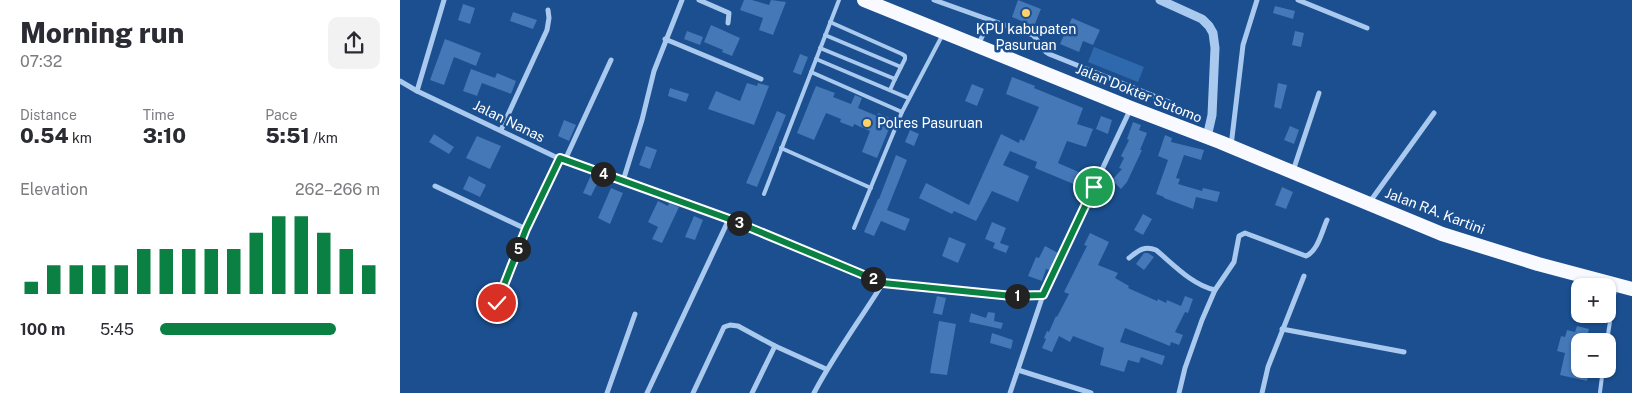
<!DOCTYPE html>
<html lang="en">
<head>
<meta charset="utf-8">
<style>
	body { margin:0; font-family:"Public Sans",sans-serif; background:#f2f2f3; color:#2b2b33; height:100vh; display:flex; flex-direction:column; font-size:19px; white-space:nowrap }
	* { box-sizing:border-box; margin:0 }
	p { font-size:16px; color:#7c7c81 }
	.icon { flex:none; width:28px; height:28px; fill:none; stroke:currentColor; stroke-width:2; stroke-linecap:round; stroke-linejoin:round }
	.map { position:relative; flex:1; overflow:hidden }
	.sheet { display:flex; flex-direction:column; background:#fff; width:400px }
	.sheet>* { flex:none }
	.buttons { position:absolute; left:1171px; top:278px; display:grid; gap:10px }
	.buttons a { display:grid; place-items:center; width:45px; height:45px; border-radius:10px; background:#fff; box-shadow:0 1px 4px #0004; font-size:25px }
	.pin { position:absolute; display:grid; place-items:center; width:42px; height:42px; color:#fff; margin:-21px; border:2px solid #fff; border-radius:50%; box-shadow:0 1px 5px #0007 }
	.km { position:absolute; width:25px; height:25px; margin:-12px; border-radius:50%; background:#222; color:#fff; font-size:14px; line-height:25px; text-align:center }
	.round { display:grid; place-items:center; flex:none; width:52px; height:52px; border-radius:10px; background:#f2f2f3 }
	.summary { display:flex; align-items:center; justify-content:space-between; height:85px; padding:0 20px }
	h1 { font-size:28px; font-weight:800; line-height:38px }
	.metrics { display:grid; grid-template-columns:repeat(3,1fr); gap:8px; height:85px; padding:5px 20px }
	.metrics div { display:grid; align-content:center }
	.metrics b { font-size:21px; font-weight:800 }
	.metrics small { font-size:14px; font-weight:400 }
	.metrics p { font-size:14px }
	.chart { height:140px; padding:10px 20px }
	.chart p { display:flex; justify-content:space-between }
	.chart svg { width:100%; height:90px; margin-top:5px; stroke:#0b8043; stroke-width:6 }
	ul { padding:0 20px; list-style:none; font-size:16px }
	li { display:grid; grid-template-columns:80px 60px 1fr; align-items:center; height:38px }
	li i { height:12px; border-radius:6px; background:#0b8043 }
	main { display:flex; flex:1; min-height:0 }
	.map>svg:first-child { display:block }
	.green { fill:#2e69ad }
	.building { fill:#4478b7 }
	.lines { fill:none; stroke-linecap:round; stroke-linejoin:round }
	.service { stroke:#a9c9ee; stroke-width:4 }
	.minor { stroke:#a9c9ee; stroke-width:5 }
	.tertiary { stroke:#a9c9ee; stroke-width:9 }
	.trunk { stroke:#f8faff; stroke-width:14 }
	.route-casing { stroke:#fff; stroke-width:10 }
	.route { stroke:#0b8043; stroke-width:6 }
	.poi-dot { fill:#ffd166; stroke:#1b4f8f; stroke-width:2 }
	.labels { text-anchor:middle; stroke-width:5; stroke-linejoin:round; paint-order:stroke }
	.poi-label { font-size:14px; fill:#fff; stroke:#1b4f8f }
	.street-label { font-size:14px; fill:#fff; stroke:#1b4f8f }
</style>
</head>
<body>
<main>
<section class="sheet">
<div class="summary"><div><h1>Morning run</h1><p>07:32</p></div><a class="round"><svg class="icon" aria-label="share" viewBox="0 0 24 24"><path d="M12 15V3M7 8l5-5 5 5M5 13v7h14v-7"/></svg></a></div>
<div class="metrics">
<div><p>Distance</p><b>0.54<small> km</small></b></div>
<div><p>Time</p><b>3:10</b></div>
<div><p>Pace</p><b>5:51<small> /km</small></b></div>
</div>
<div class="chart"><p><span>Elevation</span>262–266 m</p>
<svg viewBox="0 0 160 44" preserveAspectRatio="none"><path d="M5 44V38M15 44V30M25 44V30M35 44V30M45 44V30M55 44V22M65 44V22M75 44V22M85 44V22M95 44V22M105 44V14M115 44V6M125 44V6M135 44V14M145 44V22M155 44V30"/></svg>
</div>
<ul>
<li><b>100 m</b>5:45<i style="width:80%"></i></li>
</ul>
</section>
<div class="map">
<svg width="1232" height="393" viewBox="0 0 1232 393">
	<rect width="100%" height="100%" fill="#1b4f8f"/>
	<path class="green" d="M694,47L744,67L738,82L688,62Z"/>
	<g class="building">
		<path d="M344,0H352L369,5L371,0L386,2L373,35L359,30L363,18L340,10Z"/>
		<path d="M618,0L641,9L634,26L612,17Z"/>
		<path d="M63,4L75,8L70,24L58,20Z"/>
		<path d="M875,6L895,11L893,19L873,13Z"/>
		<path d="M113,12L137,20L133,29L110,21Z"/>
		<path d="M672,18L700,30L693,45L683,41L679,52L660,44Z"/>
		<path d="M311,25L340,38L332,56L322,52L323,50L304,42Z"/>
		<path d="M287,31L303,37L300,45L284,39Z"/>
		<path d="M895,31L904,33L901,47L892,45Z"/>
		<path d="M45,39L81,53L76,66L54,57L44,85L30,80Z"/>
		<path d="M400,54L408,57L401,75L393,72Z"/>
		<path d="M71,69L95,78L97,73L116,81L111,94L82,83L77,96L63,91Z"/>
		<path d="M612,77L635,86L634,88L683,108L677,124L693,129L686,147L667,141L658,163L681,173L676,185L635,168L637,162L610,151L603,165L629,176L618,202L592,191L576,221L554,211L552,214L519,198L526,183L569,205L601,134L619,143L620,139L624,141L639,107L606,94Z"/>
		<path d="M347,83L357,86L358,83L369,86L354,125L308,109L316,91L340,101Z"/>
		<path d="M878,83L887,85L881,109L874,107Z"/>
		<path d="M572,84L584,89L577,106L565,101Z"/>
		<path d="M416,86L435,93L433,97L451,104L455,95L462,98L458,108L477,116L478,113L493,119L477,158L462,152L470,131L454,124L453,127L440,122L441,119L426,113L414,140L397,133Z"/>
		<path d="M270,88L289,94L286,102L268,96Z"/>
		<path d="M377,111L386,115L357,187L346,183Z"/>
		<path d="M701,116L712,120L708,134L696,129Z"/>
		<path d="M164,120L176,125L169,141L158,136Z"/>
		<path d="M733,122L741,125L739,130L747,133L740,150H742L727,182L721,189L712,180L722,169L719,168L724,158L721,156L729,140L727,139Z"/>
		<path d="M890,126L899,130L894,144L884,140Z"/>
		<path d="M510,130L519,134L514,146L505,142Z"/>
		<path d="M34,134L54,147L49,154L29,142Z"/>
		<path d="M765,135L772,138L771,142L804,150L801,160L784,155L776,178L780,179L778,184L802,191L803,188L820,192L817,202L796,197L793,209L764,198V197L756,194L768,160L758,156Z"/>
		<path d="M77,136L101,146L90,169L66,158Z"/>
		<path d="M246,146L257,150L250,169L239,165Z"/>
		<path d="M496,155L507,160L487,210L510,219L505,231L481,221L474,236L464,232L478,199H479Z"/>
		<path d="M191,175L200,178L191,196L183,193Z"/>
		<path d="M69,176L86,185L80,197L63,189Z"/>
		<path d="M882,187L893,192L886,209L875,205Z"/>
		<path d="M211,188L223,193L210,224L198,218Z"/>
		<path d="M258,201L268,206L269,203L279,207L262,243L252,239L258,227L248,222Z"/>
		<path d="M743,214L752,219L743,235L734,230Z"/>
		<path d="M294,216L303,220L295,240L285,237Z"/>
		<path d="M592,222L606,228L600,243L609,246L606,253L593,248L595,243L585,239Z"/>
		<path d="M690,233L709,242L698,265L718,273L715,278L729,286L728,288L757,301L758,299L766,303L767,300L781,306L785,296L793,299L788,313L785,312L775,332L783,335L779,345L771,342L770,346L725,328L720,342L765,356L762,365L741,357L739,363L728,360L724,372L700,365L704,348L673,336L670,342L659,336L652,352L642,348L646,339L644,338L647,331L649,332L656,316L657,317L669,294L664,292L687,246L684,245Z"/>
		<path d="M549,237L566,244L558,263L542,256Z"/>
		<path d="M645,246L658,253L650,270L646,269L642,281L628,276L636,257L639,258Z"/>
		<path d="M744,253H748L754,257L744,270L736,264Z"/>
		<path d="M537,296L546,298L542,315L533,313Z"/>
		<path d="M588,312L595,313L594,321L603,323L601,329L569,322L571,313L586,318Z"/>
		<path d="M539,321L556,324L547,375L530,373Z"/>
		<path d="M1177,326L1189,329L1186,341H1180V369H1190L1187,381L1160,375L1165,353L1157,351L1161,336L1165,337L1167,330L1175,332Z"/>
		<path d="M592,333L613,340L611,349L590,343Z"/>
	</g>
	<g class="lines">
		<g class="service">
			<path d="M425,35L501,67"/>
			<path d="M420,48L495,79L505,59V56L502,54L430,22"/>
			<path d="M416,59L508,98"/>
			<path d="M411,72L502,112"/>
			<path d="M490,90L495,79"/>
			<path d="M381,148L471,188"/>
			<path d="M364,194L439,0"/>
			<path d="M454,228L502,112L543,34"/>
			<path d="M1207,341L1215,289"/>
			<path d="M1200,392L1203,369"/>
		</g>
		<g class="minor">
			<path d="M299,0L329,13L328,23"/>
			<path d="M534,0L590,20L578,45"/>
			<path d="M898,0L967,28"/>
			<path d="M590,20L633,35C640,41 640,50 649,54L769,102"/>
			<path d="M265,39L361,79"/>
			<path d="M0,81L17,91L160,159L329,219L483,283L612,296L643,295L730,110"/>
			<path d="M17,91L44,0"/>
			<path d="M101,130L147,30L149,18L148,10"/>
			<path d="M831,146L843,45L857,0"/>
			<path d="M165,160L211,60"/>
			<path d="M893,171L919,93"/>
			<path d="M223,181L242,120L254,71L282,0"/>
			<path d="M35,186L126,229"/>
			<path d="M969,203L1034,113"/>
			<path d="M729,258C738,251 744,245 756,250C773,264 792,285 815,290"/>
			<path d="M97,303L126,229L160,159"/>
			<path d="M882,329L1004,352"/>
			<path d="M618,370L691,393"/>
			<path d="M207,393L235,314"/>
			<path d="M247,393L329,219"/>
			<path d="M293,393L324,327L330,325L338,326L375,346L426,369"/>
			<path d="M352,393L375,346"/>
			<path d="M414,393C434,355 460,320 483,283"/>
			<path d="M610,393L643,295"/>
			<path d="M779,393L785,368L802,320L815,290L834,262L839,236L845,233L906,256C918,251 922,231 927,220"/>
			<path d="M862,393L868,367L904,276"/>
		</g>
		<path class="tertiary" d="M760,0L802,19L809,26L813,33L815,48L812,115L807,137"/>
		<path class="trunk" d="M464,0L731,108L820,142L1042,234L1138,264L1232,289"/>
	</g>
	<g class="lines">
		<g class="route-casing">
			<path id="route" d="M97,303L126,229L160,158L329,219L483,283L612,296L643,295L694,187"/>
		</g>
		<use href="#route" class="route"/>
	</g>
	<g class="poi-dot">
		<circle cx="626" cy="13" r="5"/>
		<circle cx="467" cy="123" r="5"/>
	</g>
	<g class="labels">
		<g class="poi-label">
			<text x="626" y="34">KPU kabupaten<tspan x="626" dy="16">Pasuruan</tspan></text>
			<text x="477" y="128" text-anchor="start">Polres Pasuruan</text>
		</g>
		<g class="street-label">
			<text transform="translate(739 93) rotate(22)" y="5">Jalan Dokter Sutomo</text>
			<text transform="translate(109 121) rotate(26)" y="5">Jalan Nanas</text>
			<text transform="translate(1035 211) rotate(21)" y="5">Jalan RA. Kartini</text>
		</g>
	</g>
</svg>
<div class="buttons">
<a>+</a>
<a>−</a>
</div>
<div class="pin" style="left:694px;top:187px;background:#1e9e55"><svg class="icon" aria-label="arrive" viewBox="0 0 24 24"><path d="M6 21V4h12l-3 4 3 4H6"/></svg></div>
<div class="pin" style="left:97px;top:303px;background:#d93025"><svg class="icon" aria-label="check" viewBox="0 0 24 24"><path d="M5 12l5 5 9-10"/></svg></div>
<b class="km" style="left:617px;top:296px">1</b>
<b class="km" style="left:473px;top:279px">2</b>
<b class="km" style="left:339px;top:223px">3</b>
<b class="km" style="left:203px;top:174px">4</b>
<b class="km" style="left:118px;top:249px">5</b>
</div>
</main>
</body>
</html>
